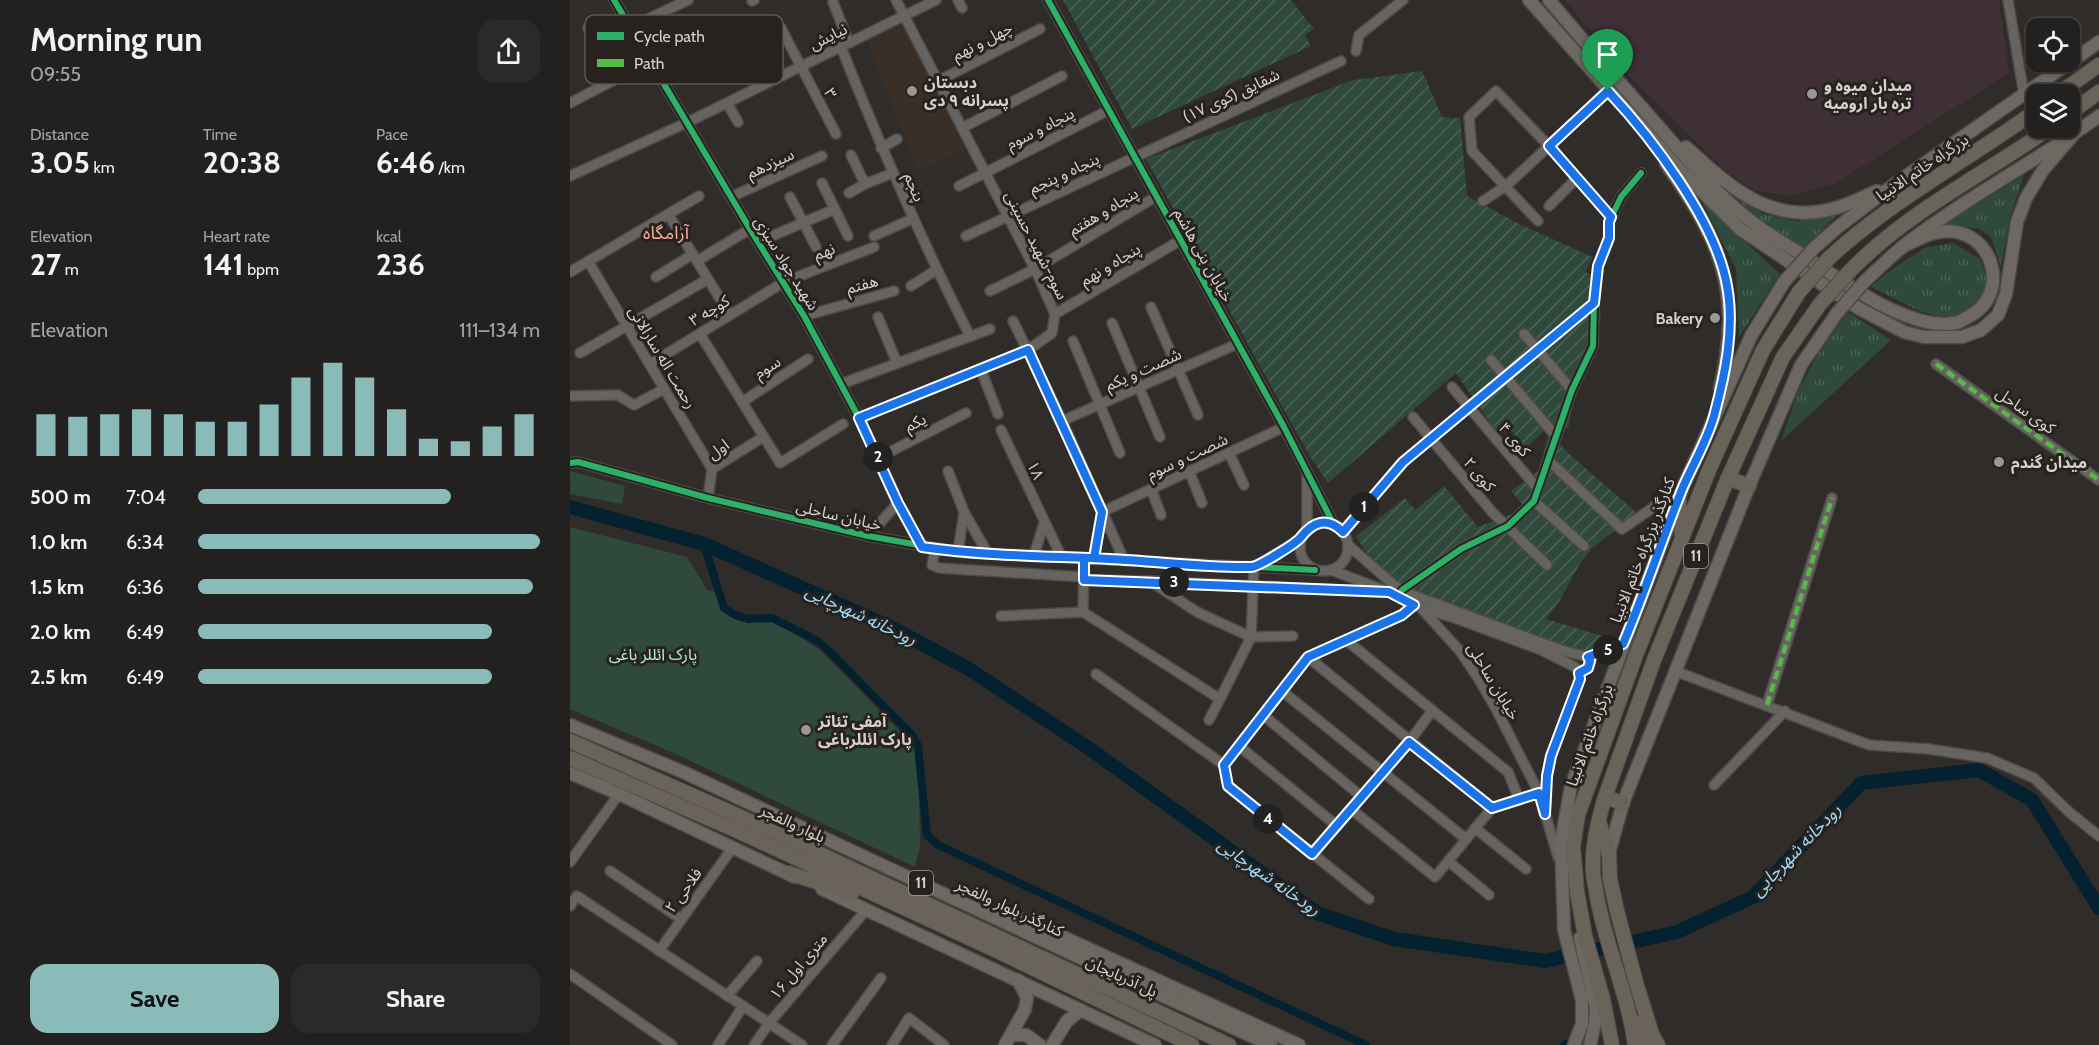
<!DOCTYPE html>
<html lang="en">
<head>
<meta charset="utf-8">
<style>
	body { margin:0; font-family:Cabin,"Noto Sans Arabic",sans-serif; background:#2b2929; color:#f1f3f6; height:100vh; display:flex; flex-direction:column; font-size:22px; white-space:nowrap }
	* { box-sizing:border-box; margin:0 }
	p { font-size:20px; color:#a3a3a5 }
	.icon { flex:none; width:33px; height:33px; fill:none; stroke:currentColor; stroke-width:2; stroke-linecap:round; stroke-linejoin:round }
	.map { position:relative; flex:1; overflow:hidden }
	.drawer { display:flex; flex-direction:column; background:#232120; width:570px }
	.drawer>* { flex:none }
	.tools { position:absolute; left:1456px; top:18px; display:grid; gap:12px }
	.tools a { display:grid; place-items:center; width:54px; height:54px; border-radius:12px; background:#232120; box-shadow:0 2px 4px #0004,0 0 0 2px #403e3e; font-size:30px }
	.pin { position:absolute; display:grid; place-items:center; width:51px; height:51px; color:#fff; margin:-62px -26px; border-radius:50% 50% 50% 0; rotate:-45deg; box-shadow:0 0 6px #0007 }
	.pin .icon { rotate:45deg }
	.km { position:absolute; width:30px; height:30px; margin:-15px; border-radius:50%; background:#222; color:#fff; font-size:16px; line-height:30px; text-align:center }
	.round { display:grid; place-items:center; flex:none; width:63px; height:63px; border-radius:18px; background:#2b2929 }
	.head { display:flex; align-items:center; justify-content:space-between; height:102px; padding:0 30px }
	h1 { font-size:33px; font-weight:700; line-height:45px }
	.figures { display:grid; grid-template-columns:repeat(3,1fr); gap:9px; height:102px; padding:6px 30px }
	.figures div { display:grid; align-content:center }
	.figures b { font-size:30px; font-weight:700 }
	.figures small { font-size:16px; font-weight:400 }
	.figures p { font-size:16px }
	.chart { height:168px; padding:12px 30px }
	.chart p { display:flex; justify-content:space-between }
	.chart svg { width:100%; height:108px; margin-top:6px; stroke:#8bbbb9; stroke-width:6 }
	.action { display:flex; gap:12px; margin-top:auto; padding:12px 30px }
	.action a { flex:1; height:69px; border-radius:18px; background:#8bbbb9; color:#111; font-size:24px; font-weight:700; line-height:69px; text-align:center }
	.action a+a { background:#2b2929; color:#f1f3f6 }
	ul { padding:0 30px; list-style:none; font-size:20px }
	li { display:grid; grid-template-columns:96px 72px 1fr; align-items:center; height:45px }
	li i { height:15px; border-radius:8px; background:#8bbbb9 }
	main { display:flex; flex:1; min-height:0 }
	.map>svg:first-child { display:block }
	.commercial { fill:#3f2f36 }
	.built { fill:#392f27 }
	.grass { fill:url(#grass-tufts) }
	.park { fill:#2f4a3d }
	.garden { fill:url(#garden-furrows) }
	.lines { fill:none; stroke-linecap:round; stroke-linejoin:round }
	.canal { stroke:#04212f; stroke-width:8 }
	.river { stroke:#04212f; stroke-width:14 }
	.minor-casing { stroke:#4d4a47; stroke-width:12 }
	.major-casing { stroke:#4d4a47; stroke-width:15 }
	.highway-casing { stroke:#4d4a47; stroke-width:16 }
	.minor { stroke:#666361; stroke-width:9 }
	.major { stroke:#6e6862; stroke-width:12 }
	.highway { stroke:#6a6359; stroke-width:14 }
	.major-bridge-casing { stroke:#4d4a47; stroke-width:15; stroke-linecap:butt }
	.highway-bridge-casing { stroke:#4d4a47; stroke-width:16; stroke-linecap:butt }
	.major-bridge { stroke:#6e6862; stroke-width:12 }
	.highway-bridge { stroke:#6a6359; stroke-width:14 }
	.quiet { stroke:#58b947; stroke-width:4.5; stroke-dasharray:9 4.5; stroke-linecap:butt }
	.cycleway-casing { stroke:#28221e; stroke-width:10 }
	.cycleway { stroke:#2db169; stroke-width:6 }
	.route-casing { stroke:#fff; stroke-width:12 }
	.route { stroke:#1a73e8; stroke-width:8 }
	.poi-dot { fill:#9a9795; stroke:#28221e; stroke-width:2 }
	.labels { text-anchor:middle; stroke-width:6; stroke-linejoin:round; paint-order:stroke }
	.shield { fill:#28221e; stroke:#a09c99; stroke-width:1.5 }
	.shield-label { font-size:15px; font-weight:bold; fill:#d4d1ce }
	.street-label { font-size:16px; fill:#d4d1ce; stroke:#28221e }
	.poi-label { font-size:16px; font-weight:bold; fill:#d4d1ce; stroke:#28221e; text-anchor:start }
	.park-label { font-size:16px; fill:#aff1d0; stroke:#28221e }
	.neighbourhood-label { font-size:18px; fill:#feae98; stroke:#28221e }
	.water-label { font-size:18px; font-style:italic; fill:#99d9fb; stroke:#28221e }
	.key { fill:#28221e; stroke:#5c5753; stroke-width:1.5 }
	.key-label { font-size:16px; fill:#d4d1ce }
</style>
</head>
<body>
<main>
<section class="drawer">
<div class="head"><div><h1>Morning run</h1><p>09:55</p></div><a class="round"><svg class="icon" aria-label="share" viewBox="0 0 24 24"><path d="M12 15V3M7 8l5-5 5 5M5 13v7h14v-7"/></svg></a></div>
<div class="figures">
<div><p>Distance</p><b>3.05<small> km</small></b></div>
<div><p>Time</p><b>20:38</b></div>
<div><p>Pace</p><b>6:46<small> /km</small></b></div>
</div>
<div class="figures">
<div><p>Elevation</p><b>27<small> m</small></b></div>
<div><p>Heart rate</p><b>141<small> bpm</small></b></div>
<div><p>kcal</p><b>236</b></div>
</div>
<div class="chart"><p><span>Elevation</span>111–134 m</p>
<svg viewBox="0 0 160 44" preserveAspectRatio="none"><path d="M5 44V27M15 44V28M25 44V27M35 44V25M45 44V27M55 44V30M65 44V30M75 44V23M85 44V12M95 44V6M105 44V12M115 44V25M125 44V37M135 44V38M145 44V32M155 44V27"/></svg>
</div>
<ul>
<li><b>500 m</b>7:04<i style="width:74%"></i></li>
<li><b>1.0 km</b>6:34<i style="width:100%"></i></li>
<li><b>1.5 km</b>6:36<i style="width:98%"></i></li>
<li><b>2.0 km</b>6:49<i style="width:86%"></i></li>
<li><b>2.5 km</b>6:49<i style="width:86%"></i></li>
</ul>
<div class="action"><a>Save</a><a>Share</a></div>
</section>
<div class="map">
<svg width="1529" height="1045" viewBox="0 0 1529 1045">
	<defs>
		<pattern id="grass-tufts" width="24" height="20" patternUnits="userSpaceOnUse" patternTransform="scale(1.5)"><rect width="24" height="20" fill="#2f4a3d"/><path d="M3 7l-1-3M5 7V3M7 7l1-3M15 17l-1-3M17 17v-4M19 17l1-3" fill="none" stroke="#4c6358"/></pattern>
		<pattern id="garden-furrows" width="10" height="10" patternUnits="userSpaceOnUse" patternTransform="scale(1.5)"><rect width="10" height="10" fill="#2f4a3d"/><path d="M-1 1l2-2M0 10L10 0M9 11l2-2" fill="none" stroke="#4c6358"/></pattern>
	</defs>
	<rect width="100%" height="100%" fill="#2f2c2a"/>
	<path class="commercial" d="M995,0H1429L1439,73L1265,184L1219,196L1184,190L1159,174L1051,68Z"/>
	<path class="built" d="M330,19L334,23L396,149L348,171L294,33Z"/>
	<g class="grass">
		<path d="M1454,175L1440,218L1431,266L1421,237L1409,229L1375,224Z"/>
		<path d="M1151,183L1193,214L1227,221L1267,215L1235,247C1200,234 1177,209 1151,183Z"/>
		<path d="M1132,202L1210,274L1169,337L1166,269Z"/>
		<path d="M1383,243L1410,259L1418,279L1410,302L1387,316H1368L1349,311L1301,287L1317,273L1356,247Z"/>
		<path d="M1278,312L1321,340L1211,441L1229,389L1250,350Z"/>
	</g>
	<g class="park">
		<path d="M0,471L55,486L52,504L0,494Z"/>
		<path d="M0,527L117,557L138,591H144L157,615L168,620H196L210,624L251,651L345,747L349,788L350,847L345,867L106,754L0,709Z"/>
	</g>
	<g class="garden">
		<path d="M493,0H721L744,29L735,35L741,46L562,129Z"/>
		<path d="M852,71L872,117L890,118L897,196L951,225L1023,257L1015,272L1025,276L1024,292L1031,316L1025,347L1005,388L999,425L986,440L998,453L1067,513L1021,549L1009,565L990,600L976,619L1039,638C1039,638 1036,645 1035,646C1013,666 920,616 893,608C881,605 868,611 857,606C847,602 841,592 832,586C812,568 799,561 786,536L835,498L845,510L874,486L908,527L945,513L953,505L941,491L970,470L978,435L974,431L956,448L941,430L928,434L886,373L758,483L739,455L576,159L783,80Z"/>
	</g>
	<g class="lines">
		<g class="canal">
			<path d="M134,544L154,608L165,615L178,619L202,618L246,640L256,648L342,735L348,746L357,835L368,845L796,1045"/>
			<path d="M994,1045L996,1044"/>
		</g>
		<path class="river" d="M0,507L134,544L320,627L399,669L520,749L747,913L824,939L975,961L1107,932L1183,897L1291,783L1409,770L1462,800L1529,908"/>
		<g class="minor-casing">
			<g id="minor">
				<path d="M44,0L180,229L234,316L289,418L328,503L352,547"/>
				<path d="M388,0L392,8"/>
				<path d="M478,0L714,427L764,525"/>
				<path d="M1438,0L1454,95"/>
				<path d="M182,1L184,0"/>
				<path d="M263,2L279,43"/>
				<path d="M61,27L118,0"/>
				<path d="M211,28L266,134"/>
				<path d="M271,47C310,145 352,242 400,336"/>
				<path d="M786,51L789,35L833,0"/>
				<path d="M86,71L171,31"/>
				<path d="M368,81L470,29"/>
				<path d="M0,103L46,79L18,28"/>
				<path d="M157,103L168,122"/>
				<path d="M392,128L492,76"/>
				<path d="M311,148L327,139"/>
				<path d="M281,155L295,184"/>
				<path d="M0,176L116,123L366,0"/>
				<path d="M252,183L278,236"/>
				<path d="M389,186L539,110"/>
				<path d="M279,193L295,184L323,173"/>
				<path d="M161,197L252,156"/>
				<path d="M220,197L246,247"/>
				<path d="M913,201L936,186L1038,91"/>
				<path d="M979,206L1007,178"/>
				<path d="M98,214L160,315"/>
				<path d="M968,221L902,151L899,117L926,91L979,146L1041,217"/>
				<path d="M304,236L342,219"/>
				<path d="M396,236L771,61"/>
				<path d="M188,242L265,209"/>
				<path d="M18,261L142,469"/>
				<path d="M127,261L180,229"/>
				<path d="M0,272L129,196"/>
				<path d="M86,277L123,254"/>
				<path d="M341,286L366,270"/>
				<path d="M420,291L465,269L587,196"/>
				<path d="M581,307L628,415"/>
				<path d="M485,314L611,240"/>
				<path d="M234,316L324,291"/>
				<path d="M308,317L327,363"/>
				<path d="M443,321L492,421L554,560"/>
				<path d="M542,323L590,437"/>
				<path d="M130,334L210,463L273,424"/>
				<path d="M954,334L1002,390"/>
				<path d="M503,341L550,453"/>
				<path d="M10,353L138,279"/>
				<path d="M921,360L985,435"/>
				<path d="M80,364L214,282L304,247"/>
				<path d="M1366,364L1529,480"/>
				<path d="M411,370L428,414"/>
				<path d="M271,384L420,329"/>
				<path d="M882,387L968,489"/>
				<path d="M0,396L48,395L64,405L94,389"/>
				<path d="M172,402L238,359"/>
				<path d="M843,417L922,512L977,565"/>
				<path d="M289,418L458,350L482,333L485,314L465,269L326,0"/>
				<path d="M492,421L667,344"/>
				<path d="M431,430L491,556"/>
				<path d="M659,453L674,485"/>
				<path d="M308,458L396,413"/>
				<path d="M978,460L1052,529L1113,487"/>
				<path d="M0,463L8,462L138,498L298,536L388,552L745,570"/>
				<path d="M378,471L394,512L418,554"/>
				<path d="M619,471L632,503"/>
				<path d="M737,472V529"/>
				<path d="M581,489L591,515"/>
				<path d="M138,498L142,469L193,437"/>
				<path d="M964,501L1014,546"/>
				<path d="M532,512L714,427"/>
				<circle cx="754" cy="547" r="24"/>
				<path d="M773,532L833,462L1024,303"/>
				<path d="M298,536L328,503"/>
				<path d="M778,545L825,586L840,594L994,651L1019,657L1053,644"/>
				<path d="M365,549L362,565L369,568L514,577"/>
				<path d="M388,552L394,512"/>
				<path d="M464,555L474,523"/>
				<path d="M524,558L532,512"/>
				<path d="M685,567L731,538"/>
				<path d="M761,570L819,592L851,608L889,650L908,678L926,709L969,793L988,857"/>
				<path d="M514,580L580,581L627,612L681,637L723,636"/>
				<path d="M580,581L809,592"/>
				<path d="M832,590L891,549L938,526L964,501L1002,390L1023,346L1024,303L1028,266L1039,238V222L1051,197L1071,173"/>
				<path d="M854,609L885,618L971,650L1005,667L1009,673L1010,679L981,756L977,776L976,804"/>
				<path d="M513,612L514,558"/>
				<path d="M431,616L513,612L650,699L681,637L684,567"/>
				<path d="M776,640L938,772L949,799"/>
				<path d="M738,657L922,808"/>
				<path d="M1105,671L1299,745L1359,749L1417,758L1464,778L1499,812L1529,836"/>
				<path d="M526,674L654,765L738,657L832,615L844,605"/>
				<path d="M712,691L896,839"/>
				<path d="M1197,705L1262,498"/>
				<path d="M693,715L792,797"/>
				<path d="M639,720L650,699"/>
				<path d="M669,746L767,826"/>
				<path d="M654,765L658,786L799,899"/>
				<path d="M1144,785L1215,711"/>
				<path d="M781,809L865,877L922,808L969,793"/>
				<path d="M905,828L956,869"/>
				<path d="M742,854L839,742L862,711"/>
				<path d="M878,861L919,895"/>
				<path d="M0,862L49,794"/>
				<path d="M40,871L111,919"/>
				<path d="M0,906L7,896L232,1045"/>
				<path d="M89,951L163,847"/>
				<path d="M0,974L102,1045"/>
				<path d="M157,996L187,961"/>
				<path d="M148,1045L173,1006"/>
				<path d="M184,1045L200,1022L297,909"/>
				<path d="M262,1045L311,978"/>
				<path d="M322,1045L339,1018L374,1045"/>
			</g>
		</g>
		<g class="major-casing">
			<g id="major">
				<path d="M959,0L1111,171L1170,229L1288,308L1334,332L1354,337H1392L1411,330L1428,315L1436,294L1447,222L1456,198L1473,170L1503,135"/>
				<path d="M979,0C1015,43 1052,85 1089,127C1117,159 1145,192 1178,219C1194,232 1213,243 1231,254C1259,272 1286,292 1316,307C1337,317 1362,327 1386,323C1390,322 1394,319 1398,317C1446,293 1420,219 1364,233C1354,236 1344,241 1334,246"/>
				<path d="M1116,147C1161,188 1203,228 1269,207C1282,203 1295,196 1307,191"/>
				<path d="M1096,164C1152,242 1172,293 1150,388"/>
				<path d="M1244,248L1268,227L1322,186L1529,42"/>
				<path d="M1295,281C1308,269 1322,255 1336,244C1397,197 1467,161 1529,116"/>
				<path d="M0,725L113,772L549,976L701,1045"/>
				<path d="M0,773L49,794L225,877"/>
				<path d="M1039,853L1053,803L1179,486L1231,365L1267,313"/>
				<path d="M252,889L585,1045"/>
				<path d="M434,918L456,920L729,1045"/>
				<path d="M1010,938L1026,1008L1025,1023L1020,1045"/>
				<path d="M441,1035H456L470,1045"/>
				<path d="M435,1045L455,1009L457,998L448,980"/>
				<path d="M482,1045L497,1021L511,1010"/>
				<path d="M1004,1045L1012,1024V1000L994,930L991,842L1001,786L1113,487L1181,336L1214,282"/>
			</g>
		</g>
		<g class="highway-casing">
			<g id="highway">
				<path d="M1488,94L1529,65"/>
				<path d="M1500,113L1529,92"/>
				<path d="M1259,258C1322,200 1398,160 1467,110"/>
				<path d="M1280,271C1337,212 1413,175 1480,128"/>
				<path d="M1158,478L1179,486"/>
				<path d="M1109,499L1112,535"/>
				<path d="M0,741L171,817L659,1045"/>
				<path d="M0,758L163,829L425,950L622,1045"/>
				<path d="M1035,797L1053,803"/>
				<path d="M1029,822L1039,853L1040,879L1047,911L1067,986L1082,1034L1088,1045"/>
				<path d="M218,873L282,893"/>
				<path d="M1066,1022L1076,1045"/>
				<path d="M1042,1045L1033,999L1015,936L1007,891L1003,847L1008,815L1066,655L1139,470L1193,350L1229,292"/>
				<path d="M1065,1045C1058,994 1036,947 1027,897C1026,888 1023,879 1023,870C1022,845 1028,821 1035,797L1084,660L1158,478L1213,357L1250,304"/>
			</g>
		</g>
		<use href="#minor" class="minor"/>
		<use href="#major" class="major"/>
		<use href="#highway" class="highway"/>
		<g class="major-bridge-casing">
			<g id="major-bridge">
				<path d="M1214,282L1244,248"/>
				<path d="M1267,313L1295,281"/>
			</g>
		</g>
		<g class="highway-bridge-casing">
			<g id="highway-bridge">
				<path d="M1229,292L1259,258"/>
				<path d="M1250,304L1280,271"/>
			</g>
		</g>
		<use href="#major-bridge" class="major-bridge"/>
		<use href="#highway-bridge" class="highway-bridge"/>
		<g class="quiet">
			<path d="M1366,364L1529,480"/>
			<path d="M1197,705L1262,498"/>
		</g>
		<g class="cycleway-casing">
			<g id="cycleway">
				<path d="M44,0L180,229L234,316L289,418L328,503L352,547"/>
				<path d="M478,0L714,427L764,525"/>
				<path d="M0,463L8,462L138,498L298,536L388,552L745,570"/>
				<path d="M832,590L891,549L938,526L964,501L1002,390L1023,346L1024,303L1028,266L1039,238V222L1051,197L1071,173"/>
			</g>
		</g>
		<use href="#cycleway" class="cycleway"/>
	</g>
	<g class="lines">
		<g class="route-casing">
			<path id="route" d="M1038,91L979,146L1041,217L1039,222V238L1028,266L1024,303L833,462L773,532C757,516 743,522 731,537C727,543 688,567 681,567C634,568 586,561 539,559C477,556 414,556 352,547L328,503L289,418L458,350L532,512L524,558H514V580L819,592L844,605L832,615L738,657L654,765L658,786L742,854L839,742L922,808L969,793L975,814L977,776L981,756L1010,679L1009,673L1018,668L1020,661L1018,657L1053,644C1075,592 1092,539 1113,487C1123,464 1137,441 1144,416C1155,375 1165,329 1157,286C1146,222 1082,138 1038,91"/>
		</g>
		<use href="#route" class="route"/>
	</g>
	<g class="poi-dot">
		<circle cx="342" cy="91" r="6"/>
		<circle cx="1242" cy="94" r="6"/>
		<circle cx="1145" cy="318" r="6"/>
		<circle cx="1429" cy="462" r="6"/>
		<circle cx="236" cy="730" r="6"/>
	</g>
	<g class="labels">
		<g class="shield">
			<rect x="1114" y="544" width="24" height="24" rx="4.5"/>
			<rect x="339" y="871" width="24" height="24" rx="4.5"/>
		</g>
		<g class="shield-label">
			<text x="1126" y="561">11</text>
			<text x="351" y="888">11</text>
		</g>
		<g class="street-label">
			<text transform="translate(258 36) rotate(-26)" y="6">نیایش</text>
			<text transform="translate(412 41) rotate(-27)" y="6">چهل و نهم</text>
			<text transform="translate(261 93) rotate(62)" y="6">۳</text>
			<text transform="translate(661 95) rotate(-25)" y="6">شقایق (کوی ۱۷)</text>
			<text transform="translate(470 128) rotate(-27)" y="6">پنجاه و سوم</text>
			<text transform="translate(200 163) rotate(-25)" y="6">سیزدهم</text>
			<text transform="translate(1352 167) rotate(-34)" y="6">بزرگراه خاتم الانبیا</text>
			<text transform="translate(494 173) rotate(-25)" y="6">پنجاه و پنجم</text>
			<text transform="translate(345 187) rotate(68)" y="6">پنجم</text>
			<text transform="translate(533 211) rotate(-31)" y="6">پنجاه و هفتم</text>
			<text transform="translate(467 245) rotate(63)" y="6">سوم-شهید حسینی</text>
			<text transform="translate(254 251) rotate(-22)" y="6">نهم</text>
			<text transform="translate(634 255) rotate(61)" y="6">خیابان بنی هاشم</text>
			<text transform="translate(217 263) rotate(58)" y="6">شهید جواد سبزی</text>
			<text transform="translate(540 264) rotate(-31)" y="6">پنجاه و نهم</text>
			<text transform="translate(292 284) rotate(-15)" y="6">هفتم</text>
			<text transform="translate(139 310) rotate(-31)" y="6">کوچه ۳</text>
			<text transform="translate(93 357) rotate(59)" y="6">رحمت اله سارالانی</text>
			<text transform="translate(197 367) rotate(-33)" y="6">سوم</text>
			<text transform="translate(573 369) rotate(-24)" y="6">شصت و یکم</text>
			<text transform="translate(1456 410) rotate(35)" y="6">کوی ساحل</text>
			<text transform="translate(345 422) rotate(-27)" y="6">یکم</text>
			<text transform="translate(945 439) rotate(50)" y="6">کوی ۴</text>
			<text transform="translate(148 449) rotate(-36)" y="6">اول</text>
			<text transform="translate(617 456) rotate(-25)" y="6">شصت و سوم</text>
			<text transform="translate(466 470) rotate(65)" y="6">۱۸</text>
			<text transform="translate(910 474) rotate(50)" y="6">کوی ۲</text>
			<text transform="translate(269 515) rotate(13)" y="6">خیابان ساحلی</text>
			<text transform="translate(1072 550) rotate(-69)" y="6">کنارگذر بزرگراه خاتم الانبیا</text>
			<text transform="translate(924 681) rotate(59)" y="6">خیابان ساحلی</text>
			<text transform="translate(1019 735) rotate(-70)" y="6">بزرگراه خاتم الانبیا</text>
			<text transform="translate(223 823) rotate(25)" y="6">بلوار والفجر</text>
			<text transform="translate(113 890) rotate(-54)" y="6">فلاحی ۲</text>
			<text transform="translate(440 907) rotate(25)" y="6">کنارگذر بلوار والفجر</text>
			<text transform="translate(228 966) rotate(-50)" y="6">۱۶ متری اول</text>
			<text transform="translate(552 976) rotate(25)" y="6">پل آذربایجان</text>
		</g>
		<g class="poi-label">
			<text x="354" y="88">دبستان<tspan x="354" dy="18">پسرانه ۹ دی</tspan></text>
			<text x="1254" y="91">میدان میوه و<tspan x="1254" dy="18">تره بار ارومیه</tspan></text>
			<text x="1133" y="324" text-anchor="end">Bakery</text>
			<text x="1441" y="468">میدان گندم</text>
			<text x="248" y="727">آمفی تئاتر<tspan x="248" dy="18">پارک ائللرباغی</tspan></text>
		</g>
		<g class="park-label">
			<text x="83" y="660">پارک ائللر باغی</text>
		</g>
		<g class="neighbourhood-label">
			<text x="96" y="239">آرامگاه</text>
		</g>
		<g class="water-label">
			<text transform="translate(291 615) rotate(25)" y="6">رودخانه شهرچایی</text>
			<text transform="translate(1226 850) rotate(-46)" y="6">رودخانه شهرچایی</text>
			<text transform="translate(699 877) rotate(35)" y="6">رودخانه شهرچایی</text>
		</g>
	</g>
	<rect x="15" y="15" width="198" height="69" rx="9" class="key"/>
	<rect x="27" y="32" width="27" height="8" fill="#2db169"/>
	<rect x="27" y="59" width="27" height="8" fill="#58b947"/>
	<g class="key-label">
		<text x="64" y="42">Cycle path</text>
		<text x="64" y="69">Path</text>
	</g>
</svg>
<div class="tools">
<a><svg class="icon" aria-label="locate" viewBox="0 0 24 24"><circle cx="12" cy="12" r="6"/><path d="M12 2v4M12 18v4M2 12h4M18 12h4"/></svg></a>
<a><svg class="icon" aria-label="layers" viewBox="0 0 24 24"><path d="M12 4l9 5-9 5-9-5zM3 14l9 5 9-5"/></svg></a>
</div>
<div class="pin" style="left:1038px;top:91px;background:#1e9e55"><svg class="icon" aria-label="arrive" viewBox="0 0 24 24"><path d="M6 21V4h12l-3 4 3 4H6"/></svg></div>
<b class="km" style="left:794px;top:507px">1</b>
<b class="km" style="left:308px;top:457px">2</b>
<b class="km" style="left:604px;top:582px">3</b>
<b class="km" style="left:698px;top:819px">4</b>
<b class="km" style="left:1038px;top:650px">5</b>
</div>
</main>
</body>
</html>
